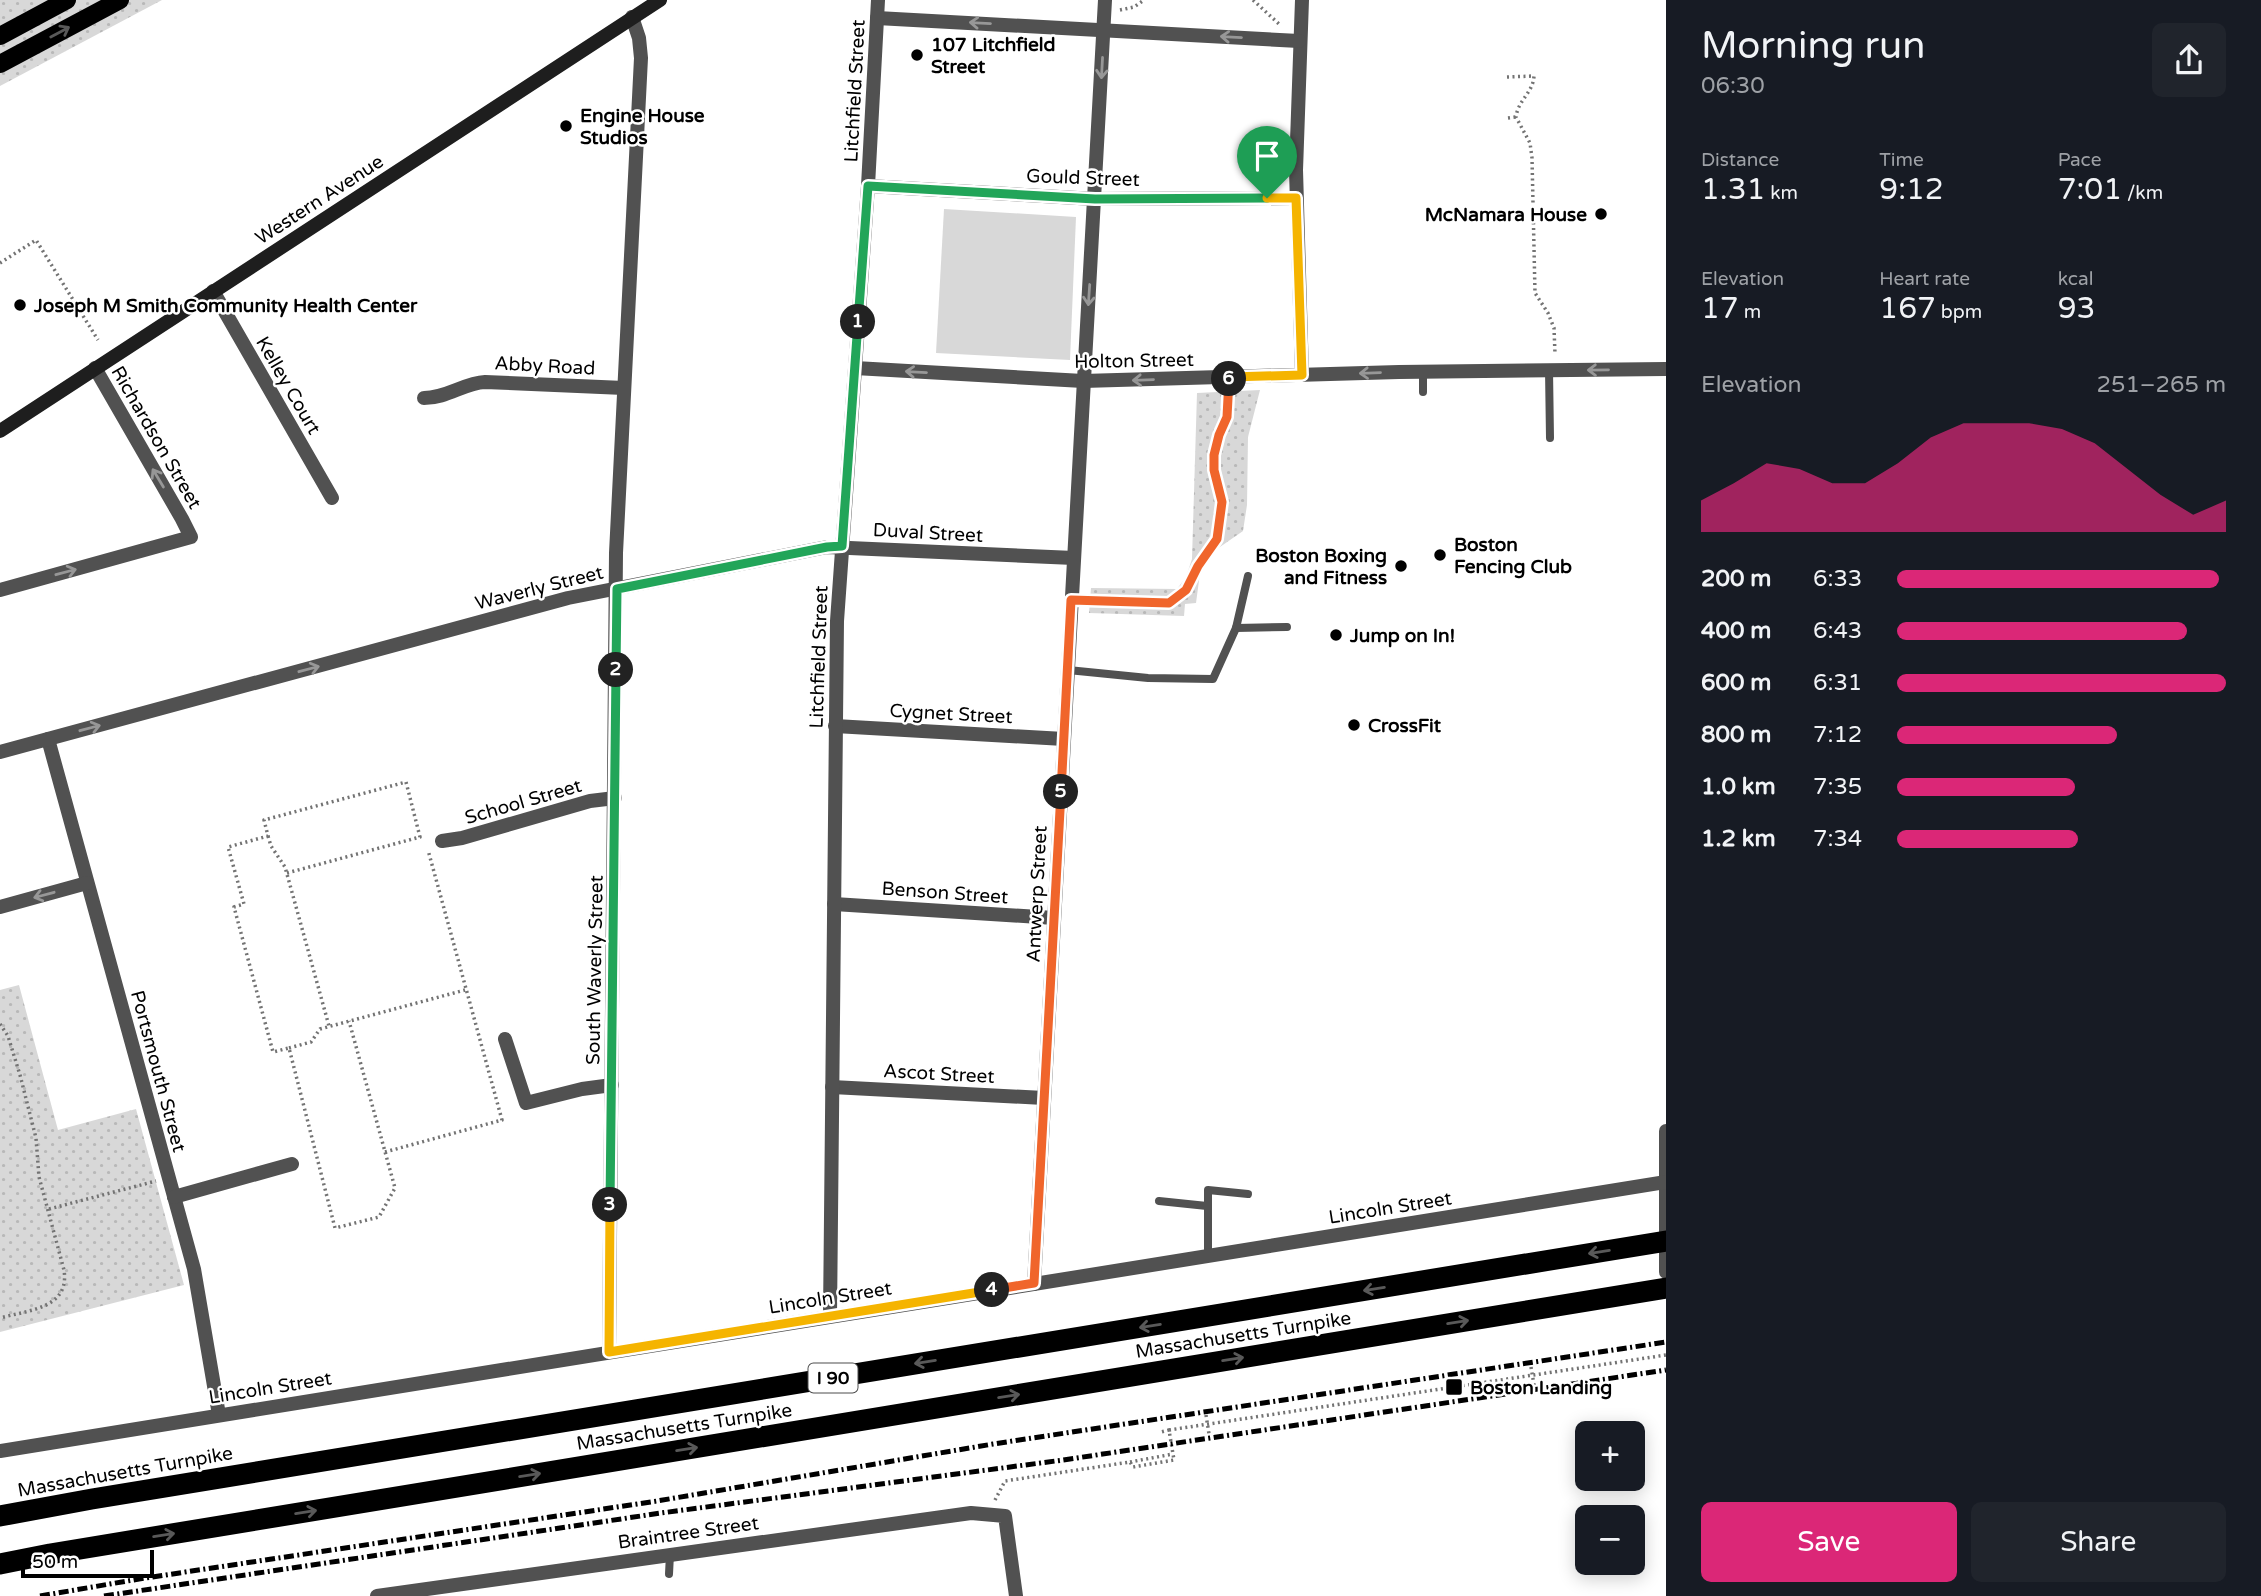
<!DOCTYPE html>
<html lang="en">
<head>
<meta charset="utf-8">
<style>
	body { margin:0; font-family:"Varela Round",sans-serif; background:#20242c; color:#f1f3f6; height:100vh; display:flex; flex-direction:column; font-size:26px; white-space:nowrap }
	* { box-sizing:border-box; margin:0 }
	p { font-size:23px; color:#9ea1a6 }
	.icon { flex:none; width:38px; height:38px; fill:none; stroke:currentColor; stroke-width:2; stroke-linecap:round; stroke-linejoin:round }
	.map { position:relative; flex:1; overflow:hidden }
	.side { display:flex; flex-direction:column; background:#171b24; width:595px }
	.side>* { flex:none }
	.controls { position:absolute; left:1575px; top:1421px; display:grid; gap:14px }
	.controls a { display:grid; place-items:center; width:70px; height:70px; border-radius:10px; background:#171b24; box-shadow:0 4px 18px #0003; font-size:35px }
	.scale { position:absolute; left:21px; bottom:18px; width:133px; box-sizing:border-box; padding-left:7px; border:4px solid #000; border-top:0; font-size:19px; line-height:24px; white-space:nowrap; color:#000; -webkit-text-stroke:5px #fff; paint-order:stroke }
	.pin { position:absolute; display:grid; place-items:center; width:60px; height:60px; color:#fff; margin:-72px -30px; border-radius:50% 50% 50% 0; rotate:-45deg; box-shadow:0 0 7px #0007 }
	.pin .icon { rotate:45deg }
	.km { position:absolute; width:35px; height:35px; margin:-18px; border-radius:50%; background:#222; color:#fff; font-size:19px; line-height:35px; text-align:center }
	.round { display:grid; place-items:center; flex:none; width:74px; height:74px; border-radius:10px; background:#20242c }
	.head { display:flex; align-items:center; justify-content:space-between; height:119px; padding:0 35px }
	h1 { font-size:38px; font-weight:600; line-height:52px }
	.stats { display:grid; grid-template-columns:repeat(3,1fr); gap:10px; height:119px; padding:7px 35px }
	.stats div { display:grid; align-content:center }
	.stats b { font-size:30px; font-weight:600 }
	.stats small { font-size:19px; font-weight:400 }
	.stats p { font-size:19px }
	.chart { height:196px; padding:14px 35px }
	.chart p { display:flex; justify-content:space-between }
	.chart svg { width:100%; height:126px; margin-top:7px; fill:#db2777; opacity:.7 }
	.primary-button { display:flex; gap:14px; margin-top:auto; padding:14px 35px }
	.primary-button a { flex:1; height:80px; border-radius:10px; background:#db2777; color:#fff; font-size:28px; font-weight:600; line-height:80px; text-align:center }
	.primary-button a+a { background:#20242c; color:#f1f3f6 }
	ul { padding:0 35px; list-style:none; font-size:23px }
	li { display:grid; grid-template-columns:112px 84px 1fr; align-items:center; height:52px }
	li i { height:18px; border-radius:9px; background:#db2777 }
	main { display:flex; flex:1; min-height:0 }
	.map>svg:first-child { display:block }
	.grass { fill:#d8d8d8 }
	.park { fill:url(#park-dots) }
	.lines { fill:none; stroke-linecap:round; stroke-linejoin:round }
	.path { stroke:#737373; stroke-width:3.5; stroke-dasharray:2 3.5; stroke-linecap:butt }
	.service { stroke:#515151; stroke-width:8 }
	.minor { stroke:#515151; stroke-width:14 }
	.tertiary { stroke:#515151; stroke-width:14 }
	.secondary { stroke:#1e1e1e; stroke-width:14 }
	.primary { stroke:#000; stroke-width:18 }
	.motorway { stroke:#000; stroke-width:21 }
	.rail { stroke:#000; stroke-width:5; stroke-dasharray:10 3.5 2 3.5; stroke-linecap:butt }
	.oneway { stroke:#979797 }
	.oneway2 { stroke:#595959 }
	.split-1-casing { stroke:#fff; stroke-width:14 }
	.split-2-casing { stroke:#fff; stroke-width:14 }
	.split-3-casing { stroke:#fff; stroke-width:14 }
	.split-4-casing { stroke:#fff; stroke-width:14 }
	.split-5-casing { stroke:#fff; stroke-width:14 }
	.split-6-casing { stroke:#fff; stroke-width:14 }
	.split-7-casing { stroke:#fff; stroke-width:14 }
	.split-1 { stroke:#22a559; stroke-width:9 }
	.split-2 { stroke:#22a559; stroke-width:9 }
	.split-3 { stroke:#22a559; stroke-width:9 }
	.split-4 { stroke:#f5b400; stroke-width:9 }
	.split-5 { stroke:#f0652b; stroke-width:9 }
	.split-6 { stroke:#f0652b; stroke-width:9 }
	.split-7 { stroke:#f5b400; stroke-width:9 }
	.poi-dot { fill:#000; stroke:#fff; stroke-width:2.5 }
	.labels { text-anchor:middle; stroke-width:5; stroke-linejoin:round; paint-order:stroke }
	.shield { fill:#fff; stroke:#4c4c4c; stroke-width:2 }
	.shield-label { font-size:18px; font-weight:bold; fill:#000 }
	.poi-label { font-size:19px; font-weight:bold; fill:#000; stroke:#fff; text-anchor:start }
	.street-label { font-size:19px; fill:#000; stroke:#fff }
</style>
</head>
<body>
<main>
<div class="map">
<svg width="1666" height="1596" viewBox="0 0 1666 1596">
	<defs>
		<pattern id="park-dots" width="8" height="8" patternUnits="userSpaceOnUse" patternTransform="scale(1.75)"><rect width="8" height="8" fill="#d8d8d8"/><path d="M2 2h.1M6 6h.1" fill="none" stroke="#b8b8b8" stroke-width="1.8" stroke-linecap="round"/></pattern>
	</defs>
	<rect width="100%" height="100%" fill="#fff"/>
	<path class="grass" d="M944,209L1076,217L1070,360L936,353Z"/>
	<g class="park">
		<path d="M0,0H162L0,86Z"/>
		<path d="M1260,390L1248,437L1247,505L1243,531L1217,549L1200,573L1196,603L1185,604L1184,616L1089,613L1091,588L1177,589L1186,577L1192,559L1197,393Z"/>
		<path d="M19,985L58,1130L136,1109L184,1285L0,1332V990Z"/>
	</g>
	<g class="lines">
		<g class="path">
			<path d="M1253,0L1279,24"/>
			<path d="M1120,10L1134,7L1144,0"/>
			<path d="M1507,77L1534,76C1533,93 1518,100 1516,117L1530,143L1532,158L1535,293L1548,313L1554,328L1555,354"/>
			<path d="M1508,118L1516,117"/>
			<path d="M0,263L36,240L98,340"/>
			<path d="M1086,601L1169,603L1186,590L1198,566L1217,539L1222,502L1214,470V455L1219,435L1227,417L1229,393"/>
			<path d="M268,836L271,846L285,867L329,1026"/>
			<path d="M287,873L420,837L406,782L264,820L268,836L228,847L244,904L234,907L273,1052L289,1048L335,1228L379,1217L395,1188L349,1021"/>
			<path d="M0,1024L8,1036L20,1075L36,1138L39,1177L64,1270C70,1309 28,1310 0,1318"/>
			<path d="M289,1048L311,1042L320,1029L465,990"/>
			<path d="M385,1152L502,1120L428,850"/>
			<path d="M49,1209L156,1181"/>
			<path d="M1531,1367L1534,1385"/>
			<path d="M1206,1415L1209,1434"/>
			<path d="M1169,1430L1666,1355"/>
			<path d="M1130,1462L1173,1454"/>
			<path d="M995,1500L1005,1481L1130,1462L1133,1467L1174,1460L1169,1430L1161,1432"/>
		</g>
		<g class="service">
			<path d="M1549,370L1550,438"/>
			<path d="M1423,372V392"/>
			<path d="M1236,628L1287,627"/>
			<path d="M1068,670L1148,678L1213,679L1236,628L1248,576"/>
			<path d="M1159,1201L1207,1206"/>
			<path d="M1208,1255V1190L1248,1194"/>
			<path d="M669,1574L670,1554"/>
		</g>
		<g class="minor">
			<path d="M1302,0L1296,170L1302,375"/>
			<path d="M877,18L1299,41"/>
			<path d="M868,186L1095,199L1296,198"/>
			<path d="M213,291L332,498"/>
			<path d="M855,368L1083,381L1399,372L1666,369"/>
			<path d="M424,398C447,398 464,383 485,382L624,388"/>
			<path d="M0,590L191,537L182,519L95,368"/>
			<path d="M835,726L1064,739"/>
			<path d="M48,739L194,1269L219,1415"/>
			<path d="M0,752L568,598L827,547L1074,558"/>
			<path d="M442,841L462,838L590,801L615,798"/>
			<path d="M834,904L1054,918"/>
			<path d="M0,907L87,883"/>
			<path d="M505,1039L526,1103L582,1089L612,1085"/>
			<path d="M832,1087L1044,1098"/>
			<path d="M174,1197L292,1164"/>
			<path d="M1034,1284L1105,0"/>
			<path d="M830,1316L837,621L868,186L878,0"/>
			<path d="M609,1352L616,553L641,58L639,38L632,17"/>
			<path d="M377,1596L971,1513L1005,1516L1016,1596"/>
		</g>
		<g class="tertiary">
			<path d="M1666,1131V1272"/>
			<path d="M0,1451L1666,1182"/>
		</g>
		<path class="secondary" d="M0,431L660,0"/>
		<g class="primary">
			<path d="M0,36L67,0"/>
			<path d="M0,64L120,0"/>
		</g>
		<g class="motorway">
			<path d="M0,1516L92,1499L1666,1241"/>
			<path d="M0,1564L50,1554L1666,1288"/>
		</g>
		<g class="rail">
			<path d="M40,1596L139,1579L657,1501L993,1444L1666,1342"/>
			<path d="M104,1596L661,1513L1063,1460L1666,1370"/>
		</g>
	</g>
	<defs><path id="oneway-shaft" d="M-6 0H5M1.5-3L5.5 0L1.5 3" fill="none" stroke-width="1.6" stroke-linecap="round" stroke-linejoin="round" transform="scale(1.75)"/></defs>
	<g class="oneway">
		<use href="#oneway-shaft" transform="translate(980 23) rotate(-177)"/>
		<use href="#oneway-shaft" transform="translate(1231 37) rotate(-177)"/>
		<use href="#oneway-shaft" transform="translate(1102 68) rotate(93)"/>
		<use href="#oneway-shaft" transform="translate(1089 295) rotate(94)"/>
		<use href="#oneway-shaft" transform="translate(1598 370) rotate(179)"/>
		<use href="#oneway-shaft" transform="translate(916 372) rotate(-177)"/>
		<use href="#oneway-shaft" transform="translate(1370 373) rotate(178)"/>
		<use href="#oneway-shaft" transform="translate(1143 380) rotate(178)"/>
		<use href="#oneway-shaft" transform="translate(158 478) rotate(-121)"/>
		<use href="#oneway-shaft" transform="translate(66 572) rotate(-15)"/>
		<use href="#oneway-shaft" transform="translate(309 669) rotate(-15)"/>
		<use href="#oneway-shaft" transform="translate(90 728) rotate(-15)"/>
		<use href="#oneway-shaft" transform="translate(44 895) rotate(165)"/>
	</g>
	<g class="oneway2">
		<use href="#oneway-shaft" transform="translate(60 32) rotate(-28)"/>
		<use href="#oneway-shaft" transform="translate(1599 1252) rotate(171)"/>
		<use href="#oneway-shaft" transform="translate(1374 1289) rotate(171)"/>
		<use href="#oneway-shaft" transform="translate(1458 1322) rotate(-9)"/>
		<use href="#oneway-shaft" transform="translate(1150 1326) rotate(171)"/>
		<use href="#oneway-shaft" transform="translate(1233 1359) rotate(-9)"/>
		<use href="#oneway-shaft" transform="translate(925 1362) rotate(171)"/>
		<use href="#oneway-shaft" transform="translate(1009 1396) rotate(-9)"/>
		<use href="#oneway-shaft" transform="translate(687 1449) rotate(-9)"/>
		<use href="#oneway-shaft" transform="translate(530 1475) rotate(-9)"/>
		<use href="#oneway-shaft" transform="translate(306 1512) rotate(-9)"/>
		<use href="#oneway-shaft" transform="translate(164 1535) rotate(-9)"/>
	</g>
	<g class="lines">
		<g class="split-1-casing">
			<path id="split-1" d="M858,322L868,186L1095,199L1267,198"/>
		</g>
		<g class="split-2-casing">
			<path id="split-2" d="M616,670L617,589L827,547L842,546L858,322"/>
		</g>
		<g class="split-3-casing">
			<path id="split-3" d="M610,1205L616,670"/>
		</g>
		<g class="split-4-casing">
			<path id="split-4" d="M610,1205L609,1352L992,1290"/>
		</g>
		<g class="split-5-casing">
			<path id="split-5" d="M992,1290L1034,1283L1061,792"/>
		</g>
		<g class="split-6-casing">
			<path id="split-6" d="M1061,792L1071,600L1169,603L1186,590L1198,566L1217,539L1222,502L1214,470V455L1219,435L1227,417L1229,379"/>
		</g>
		<g class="split-7-casing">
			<path id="split-7" d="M1229,379L1230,377L1302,375L1296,198H1267"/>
		</g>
		<use href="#split-1" class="split-1"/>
		<use href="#split-2" class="split-2"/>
		<use href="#split-3" class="split-3"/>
		<use href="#split-4" class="split-4"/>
		<use href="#split-5" class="split-5"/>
		<use href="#split-6" class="split-6"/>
		<use href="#split-7" class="split-7"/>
	</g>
	<g class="poi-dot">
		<circle cx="917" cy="55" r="7"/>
		<circle cx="566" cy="126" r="7"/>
		<circle cx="1601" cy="214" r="7"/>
		<circle cx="20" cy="305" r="7"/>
		<circle cx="1440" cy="555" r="7"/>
		<circle cx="1401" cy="566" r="7"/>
		<circle cx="1336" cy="635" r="7"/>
		<circle cx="1354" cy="725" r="7"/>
		<rect x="1445" y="1378" width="18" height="18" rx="3.5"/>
	</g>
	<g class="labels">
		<rect class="shield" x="808.5" y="1363.5" width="49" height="29" rx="5"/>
		<g class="shield-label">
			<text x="833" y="1384">I 90</text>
		</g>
		<g class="poi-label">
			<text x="931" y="51">107 Litchfield<tspan x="931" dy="22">Street</tspan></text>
			<text x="580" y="122">Engine House<tspan x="580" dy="22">Studios</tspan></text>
			<text x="1587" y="221" text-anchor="end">McNamara House</text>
			<text x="34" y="312">Joseph M Smith Community Health Center</text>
			<text x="1454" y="551">Boston<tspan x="1454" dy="22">Fencing Club</tspan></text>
			<text x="1387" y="562" text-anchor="end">Boston Boxing<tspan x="1387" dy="22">and Fitness</tspan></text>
			<text x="1350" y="642">Jump on In!</text>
			<text x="1368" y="732">CrossFit</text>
			<text x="1470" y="1394">Boston Landing</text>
		</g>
		<g class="street-label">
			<text transform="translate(854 91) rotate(-87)" y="7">Litchfield Street</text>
			<text transform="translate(1083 177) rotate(2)" y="7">Gould Street</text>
			<text transform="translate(319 199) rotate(-33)" y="7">Western Avenue</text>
			<text transform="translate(1134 360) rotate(-1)" y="7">Holton Street</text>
			<text transform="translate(545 365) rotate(3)" y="7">Abby Road</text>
			<text transform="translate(289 385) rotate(60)" y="7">Kelley Court</text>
			<text transform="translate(157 437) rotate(60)" y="7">Richardson Street</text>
			<text transform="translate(928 532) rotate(3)" y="7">Duval Street</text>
			<text transform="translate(539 587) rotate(-14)" y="7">Waverly Street</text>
			<text transform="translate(818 657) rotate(-88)" y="7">Litchfield Street</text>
			<text transform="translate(951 713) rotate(3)" y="7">Cygnet Street</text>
			<text transform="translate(523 801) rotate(-16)" y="7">School Street</text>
			<text transform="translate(945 892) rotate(4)" y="7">Benson Street</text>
			<text transform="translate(1036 894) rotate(-87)" y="7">Antwerp Street</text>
			<text transform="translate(594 970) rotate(-89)" y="7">South Waverly Street</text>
			<text transform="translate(159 1071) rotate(75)" y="7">Portsmouth Street</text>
			<text transform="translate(939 1073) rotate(3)" y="7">Ascot Street</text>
			<text transform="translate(1390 1207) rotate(-9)" y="7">Lincoln Street</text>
			<text transform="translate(830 1297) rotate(-9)" y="7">Lincoln Street</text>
			<text transform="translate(1243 1334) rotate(-9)" y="7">Massachusetts Turnpike</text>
			<text transform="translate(270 1387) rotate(-9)" y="7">Lincoln Street</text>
			<text transform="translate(684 1426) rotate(-9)" y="7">Massachusetts Turnpike</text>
			<text transform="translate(125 1471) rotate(-10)" y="7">Massachusetts Turnpike</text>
			<text transform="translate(688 1532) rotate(-8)" y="7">Braintree Street</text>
		</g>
	</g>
</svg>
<div class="controls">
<a>+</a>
<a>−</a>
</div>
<div class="scale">50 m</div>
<div class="pin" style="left:1267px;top:198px;background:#1e9e55"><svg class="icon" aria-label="arrive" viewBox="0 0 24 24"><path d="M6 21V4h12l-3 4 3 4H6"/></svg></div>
<b class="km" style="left:858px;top:322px">1</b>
<b class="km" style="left:616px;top:670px">2</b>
<b class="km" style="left:610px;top:1205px">3</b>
<b class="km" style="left:992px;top:1290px">4</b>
<b class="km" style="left:1061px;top:792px">5</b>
<b class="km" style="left:1229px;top:379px">6</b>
</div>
<section class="side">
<div class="head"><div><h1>Morning run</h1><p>06:30</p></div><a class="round"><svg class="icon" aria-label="share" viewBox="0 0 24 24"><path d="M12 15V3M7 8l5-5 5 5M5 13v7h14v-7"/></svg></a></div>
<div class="stats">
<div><p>Distance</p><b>1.31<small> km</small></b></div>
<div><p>Time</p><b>9:12</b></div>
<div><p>Pace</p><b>7:01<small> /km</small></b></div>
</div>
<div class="stats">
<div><p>Elevation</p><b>17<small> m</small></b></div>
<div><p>Heart rate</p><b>167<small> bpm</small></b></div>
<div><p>kcal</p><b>93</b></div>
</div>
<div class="chart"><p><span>Elevation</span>251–265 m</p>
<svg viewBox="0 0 160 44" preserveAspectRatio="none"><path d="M0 44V33L10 27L20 20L30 22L40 27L50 27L60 20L70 11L80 6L90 6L100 6L110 8L120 13L130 22L140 31L150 38L160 33V44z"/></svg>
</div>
<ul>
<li><b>200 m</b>6:33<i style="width:98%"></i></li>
<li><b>400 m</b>6:43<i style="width:88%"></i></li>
<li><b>600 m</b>6:31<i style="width:100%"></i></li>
<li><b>800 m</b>7:12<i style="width:67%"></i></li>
<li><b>1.0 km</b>7:35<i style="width:54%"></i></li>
<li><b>1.2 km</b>7:34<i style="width:55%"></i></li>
</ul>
<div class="primary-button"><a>Save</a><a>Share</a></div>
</section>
</main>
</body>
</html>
